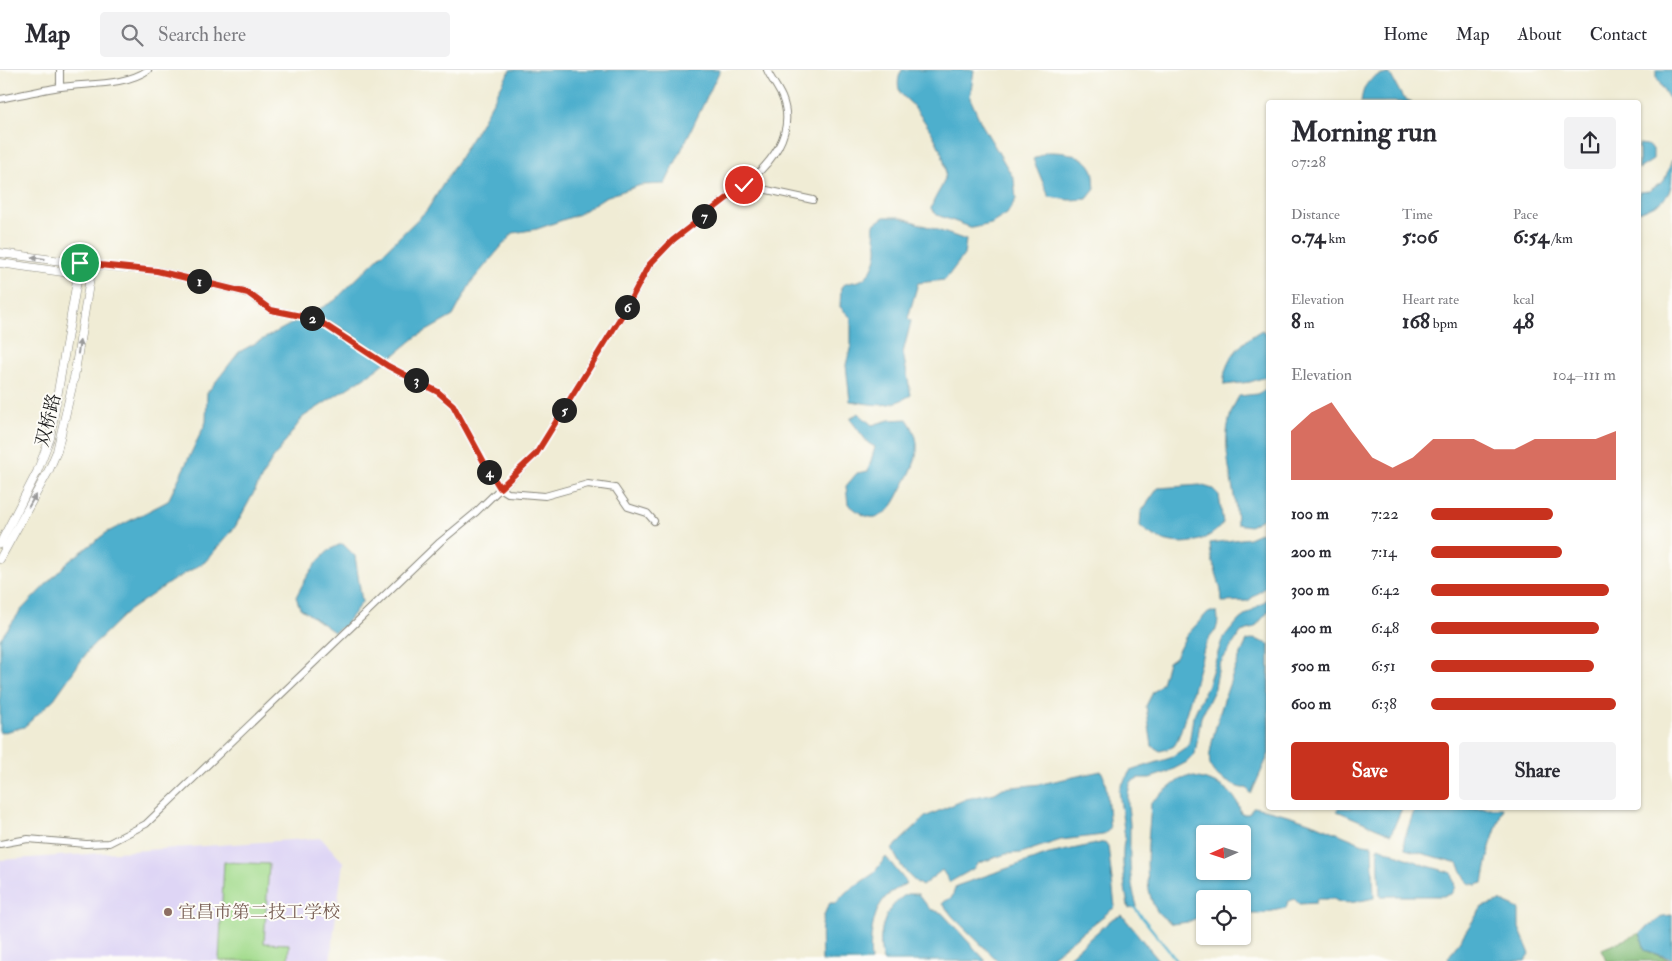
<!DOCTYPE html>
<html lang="en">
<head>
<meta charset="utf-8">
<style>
	body { margin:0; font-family:"IM FELL Double Pica","Noto Serif SC",serif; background:#f2f2f3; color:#2b2b33; height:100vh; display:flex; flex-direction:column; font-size:19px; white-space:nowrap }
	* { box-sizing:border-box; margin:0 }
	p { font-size:16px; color:#7c7c81 }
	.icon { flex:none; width:28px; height:28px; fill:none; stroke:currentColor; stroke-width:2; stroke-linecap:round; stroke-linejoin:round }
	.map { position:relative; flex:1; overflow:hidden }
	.sheet { position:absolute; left:1266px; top:30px; width:375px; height:710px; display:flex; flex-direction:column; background:#fff; border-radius:5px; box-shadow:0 1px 4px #0004 }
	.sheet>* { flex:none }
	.needle { width:32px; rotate:267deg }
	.controls { position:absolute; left:1196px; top:755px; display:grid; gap:10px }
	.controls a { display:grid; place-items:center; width:55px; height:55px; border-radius:5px; background:#fff; box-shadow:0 1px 4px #0004; font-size:25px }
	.pin { position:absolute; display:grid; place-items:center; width:42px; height:42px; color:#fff; margin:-21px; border:2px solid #fff; border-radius:50%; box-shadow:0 1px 5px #0007 }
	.km { position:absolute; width:25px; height:25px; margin:-12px; border-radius:50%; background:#222; color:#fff; font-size:14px; line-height:25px; text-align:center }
	.round { display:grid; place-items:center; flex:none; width:52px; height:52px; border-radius:5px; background:#f2f2f3 }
	.head { display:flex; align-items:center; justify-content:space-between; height:85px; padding:0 25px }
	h1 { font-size:28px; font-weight:800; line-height:38px }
	.figures { display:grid; grid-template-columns:repeat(3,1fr); gap:8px; height:85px; padding:5px 25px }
	.figures div { display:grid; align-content:center }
	.figures b { font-size:21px; font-weight:800 }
	.figures small { font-size:14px; font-weight:400 }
	.figures p { font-size:14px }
	.chart { height:140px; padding:10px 25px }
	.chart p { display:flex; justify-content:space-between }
	.chart svg { width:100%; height:90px; margin-top:5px; fill:#c8321e; opacity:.7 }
	.cta { display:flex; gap:10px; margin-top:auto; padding:10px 25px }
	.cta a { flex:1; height:58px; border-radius:5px; background:#c8321e; color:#fff; font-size:20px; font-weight:800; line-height:58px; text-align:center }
	.cta a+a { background:#f2f2f3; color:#2b2b33 }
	ul { padding:0 25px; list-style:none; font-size:16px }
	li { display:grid; grid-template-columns:80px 60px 1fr; align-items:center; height:38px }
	li i { height:12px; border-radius:6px; background:#c8321e }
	header { display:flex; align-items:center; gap:30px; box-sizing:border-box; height:70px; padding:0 25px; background:#fff; border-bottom:1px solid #e1e1e2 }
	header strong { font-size:24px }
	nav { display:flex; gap:28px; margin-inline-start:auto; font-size:18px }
	.search { width:350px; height:45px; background:#f2f2f3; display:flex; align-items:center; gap:12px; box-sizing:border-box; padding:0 18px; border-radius:5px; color:#7c7c81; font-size:19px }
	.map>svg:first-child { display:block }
	.built { fill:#ded5f5 }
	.green { fill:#a3db8d; stroke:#607c54 }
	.forest { fill:#82bb78; stroke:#4f6c4a }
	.water { fill:#4eafcd; stroke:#356674; fill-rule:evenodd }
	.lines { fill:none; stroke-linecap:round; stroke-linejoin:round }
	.stream { stroke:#4eafcd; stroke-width:2.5 }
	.minor-casing { stroke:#868478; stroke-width:8 }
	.tertiary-casing { stroke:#868478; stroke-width:9 }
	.minor { stroke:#fff; stroke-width:6 }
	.tertiary { stroke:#fff; stroke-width:8 }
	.oneway { fill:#999 }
	.route-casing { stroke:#fff; stroke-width:10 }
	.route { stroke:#c8321e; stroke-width:6 }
	.education-dot { fill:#8d6e63; stroke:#fdfcf7; stroke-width:2 }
	.labels { text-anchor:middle; stroke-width:4; stroke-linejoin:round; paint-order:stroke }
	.street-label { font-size:18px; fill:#1c1c1c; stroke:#fdfcf7 }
	.education-label { font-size:18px; fill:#785e54; stroke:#fdfcf7; text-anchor:start }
</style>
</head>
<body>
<header>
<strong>Map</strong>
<div class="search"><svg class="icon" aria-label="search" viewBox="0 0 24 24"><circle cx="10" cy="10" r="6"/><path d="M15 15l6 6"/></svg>Search here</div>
<nav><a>Home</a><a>Map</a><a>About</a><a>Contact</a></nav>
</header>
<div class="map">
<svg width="1672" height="891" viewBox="0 0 1672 891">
	<rect width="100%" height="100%" fill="#fdfcf7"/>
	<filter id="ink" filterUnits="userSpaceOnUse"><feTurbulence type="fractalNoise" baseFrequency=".02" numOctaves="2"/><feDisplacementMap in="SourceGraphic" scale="10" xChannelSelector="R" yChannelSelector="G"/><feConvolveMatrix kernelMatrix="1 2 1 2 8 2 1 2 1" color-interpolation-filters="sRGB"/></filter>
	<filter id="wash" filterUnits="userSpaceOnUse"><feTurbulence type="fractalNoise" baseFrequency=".0096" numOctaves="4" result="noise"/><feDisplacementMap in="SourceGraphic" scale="20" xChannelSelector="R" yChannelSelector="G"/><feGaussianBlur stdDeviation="1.12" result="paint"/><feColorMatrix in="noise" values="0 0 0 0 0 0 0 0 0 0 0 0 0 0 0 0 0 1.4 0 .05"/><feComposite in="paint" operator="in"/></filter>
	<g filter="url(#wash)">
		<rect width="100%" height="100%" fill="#f0ecd5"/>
		<path class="built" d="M321,768L343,792L330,891H0V790Z"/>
		<path class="green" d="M224,792L269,794L264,873L289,874L288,891H219Z"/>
		<path class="forest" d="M1640,863L1645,880L1672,891H1606L1602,879Z"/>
		<g class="water">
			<path d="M510,0H720L665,114L641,115L605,127L577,145L537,159L513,163L472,211L453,246L416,267L377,299L303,347L270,393L235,457L205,492L172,511L127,542L90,578L54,629L24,657L0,663V569L22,539L68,492L106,463L168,431L206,352L207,323L239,282L334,231L427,140L480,55Z"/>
			<path d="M902,0H974L970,28L981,53L1014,109L1016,129L1007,144L991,154L973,158L937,145L931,139C934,124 949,113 945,96C941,74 927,54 913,36C910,31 902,27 900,22C897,15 898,6 902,0Z"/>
			<path d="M1656,0H1672V34L1656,7Z"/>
			<path d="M1382,4H1390L1403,28L1412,32H1361C1363,17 1367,9 1382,4Z"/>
			<path d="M1639,74L1647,75L1653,79V90L1639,99Z"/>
			<path d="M1047,82C1063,82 1084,83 1092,99C1095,104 1094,113 1095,119L1087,129L1069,130L1049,127L1033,89Z"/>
			<path d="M1672,90C1672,125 1672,129 1639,142V122L1649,121L1664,111Z"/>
			<path d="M884,147H900L966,170L964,185L945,210L918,213L908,248L911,251L903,283L911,325C888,339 876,335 850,331L846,295L851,275V248L840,237L841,217C848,211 856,213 863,209C872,203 878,187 877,177C877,169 872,164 874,154Z"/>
			<path d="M1262,260L1269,266V306L1250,312L1224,315C1222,291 1242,271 1262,260Z"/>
			<path d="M1269,318V445L1250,456L1237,454C1236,409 1213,369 1239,326L1257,324Z"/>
			<path d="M858,343L872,355L889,350L907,349C926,376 915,395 901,420C895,432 890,443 876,447C865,449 856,440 848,434L846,416L857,403L868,401L875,377L868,373L850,349Z"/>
			<path d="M1200,415L1213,419L1219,425L1223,453C1203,480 1163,478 1140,456L1141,442L1158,418Z"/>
			<path d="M1269,459V514L1248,531L1222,532C1222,511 1210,494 1210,473L1249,468Z"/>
			<path d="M343,474L355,486L362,532L344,556L334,562L300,538L296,527C305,509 322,478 343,474Z"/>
			<path d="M1269,528V541L1254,558L1241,562L1219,595L1215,618L1201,647L1195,684L1187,692L1168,702L1150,708H1138L1131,712C1125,727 1129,739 1130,755C1130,784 1128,807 1137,836L1129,839C1125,825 1120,780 1125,768L1119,720L1130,701L1170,688L1189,675L1193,647L1208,614L1222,570L1239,550Z"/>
			<path d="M1208,542H1217C1221,562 1210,563 1205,576C1203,581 1202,586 1201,591C1197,603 1180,671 1174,676C1171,678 1164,680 1160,681L1152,676L1146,636L1153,622L1162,613L1168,592L1175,587L1186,566Z"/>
			<path d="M1254,569L1269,574V684L1251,724L1247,718C1239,719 1233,715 1226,711C1219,707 1213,704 1210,695C1205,679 1237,588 1247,571Z"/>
			<path d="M1101,701C1108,710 1108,745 1110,759L1103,765L1061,770L1021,783L1006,784L979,793L973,799L950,812L942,800L922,816C907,807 900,795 892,779L925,747L966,729L995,723L1003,718L1041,714Z"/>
			<path d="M1190,706C1213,711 1236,717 1241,744H1249L1253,737C1291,743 1328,759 1363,774L1372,775L1374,828C1363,830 1343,837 1334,829H1317L1316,833L1299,834L1294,829L1288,832L1286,838L1259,844H1243L1242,829H1205V847L1201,846L1188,852L1172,854C1167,850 1160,846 1157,841C1140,818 1150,760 1151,732L1179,710ZM1205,764H1242V801H1205Z"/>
			<path d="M1339,738H1402L1391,764L1337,741Z"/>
			<path d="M1415,738H1503L1490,777L1483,813L1476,815L1468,813L1458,793L1405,779L1404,770Z"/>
			<path d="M1105,772L1108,776L1115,837L1046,891H998L953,847L942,833L952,827L956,816L1049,784Z"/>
			<path d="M1378,777L1424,795L1452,803L1455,817L1451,824L1443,826H1380Z"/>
			<path d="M886,787L907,813C900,817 892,821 887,826C872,840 869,872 871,891H822C822,871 818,851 830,833H836L846,822L873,804Z"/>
			<path d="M907,824H918L930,839L942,843L986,891H883C876,865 884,837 907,824Z"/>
			<path d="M1501,831L1519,839V858L1530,884L1525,891H1449L1448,888L1482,837Z"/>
			<path d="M1122,845L1159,891H1064L1112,849Z"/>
			<path d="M1672,845V889L1645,880L1640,863L1663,846Z"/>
		</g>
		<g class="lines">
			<path class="stream" d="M1134,837L1177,891"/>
		</g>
	</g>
	<g filter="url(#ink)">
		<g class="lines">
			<g class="minor-casing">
				<g id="minor">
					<path d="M767,0C771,9 778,18 782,27C797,63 770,95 744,115L813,130"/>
					<path d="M60,17V0"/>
					<path d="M0,29C20,25 41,20 61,17C88,13 125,16 148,0"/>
					<path d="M92,195L157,201L199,211L248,223L271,240L316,249L343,265L388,296L438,322L453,335L486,396L500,418L508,423L545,426L588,414L615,418L628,437L647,443L654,451"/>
					<path d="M0,774L28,769L86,774L109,773L146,754L440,472L475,443L536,384L624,242L649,195L673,170L744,115"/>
				</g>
			</g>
			<g class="tertiary-casing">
				<g id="tertiary">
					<path d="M0,183L92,195L74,308L57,381L49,400L0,489"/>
					<path d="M0,193L91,206"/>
					<path d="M0,474L37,402L50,368L80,193"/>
				</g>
			</g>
			<use href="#minor" class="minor"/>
			<use href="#tertiary" class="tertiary"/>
		</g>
		<defs><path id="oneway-solid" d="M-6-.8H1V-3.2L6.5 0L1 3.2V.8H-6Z" transform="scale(1.25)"/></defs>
		<g class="oneway">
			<use href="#oneway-solid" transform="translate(38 188) rotate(-173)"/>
			<use href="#oneway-solid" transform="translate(79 277) rotate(-81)"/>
			<use href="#oneway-solid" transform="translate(32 431) rotate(-61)"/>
		</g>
	</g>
	<g class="lines" filter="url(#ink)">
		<g class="route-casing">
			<path id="route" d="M80,193L157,201L199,211L248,223L271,240L316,249L388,296L438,322L453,335L486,396L500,418L536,384L624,242L649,195L673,170L744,115"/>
		</g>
		<use href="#route" class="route"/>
	</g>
	<circle class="education-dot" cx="168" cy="842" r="5"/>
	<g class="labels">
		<g class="street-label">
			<text transform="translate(48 350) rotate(-76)" y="6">双桥路</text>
		</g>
		<g class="education-label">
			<text x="178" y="848">宜昌市第二技工学校</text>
		</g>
	</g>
</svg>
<div class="controls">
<a><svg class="needle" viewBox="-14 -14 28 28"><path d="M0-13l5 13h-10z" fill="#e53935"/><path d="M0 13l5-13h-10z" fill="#7c7c81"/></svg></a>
<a><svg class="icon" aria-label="locate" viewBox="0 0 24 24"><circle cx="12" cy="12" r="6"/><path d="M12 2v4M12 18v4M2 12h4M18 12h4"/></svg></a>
</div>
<div class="pin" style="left:80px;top:193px;background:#1e9e55"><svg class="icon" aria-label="arrive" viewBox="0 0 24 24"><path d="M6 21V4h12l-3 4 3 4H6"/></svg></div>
<div class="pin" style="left:744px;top:115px;background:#d93025"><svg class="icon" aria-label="check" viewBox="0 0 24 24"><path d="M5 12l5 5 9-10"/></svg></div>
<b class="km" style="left:199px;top:211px">1</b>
<b class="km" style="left:312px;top:248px">2</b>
<b class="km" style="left:416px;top:310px">3</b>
<b class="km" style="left:489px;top:402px">4</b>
<b class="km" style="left:564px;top:340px">5</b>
<b class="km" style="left:627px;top:237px">6</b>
<b class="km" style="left:704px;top:146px">7</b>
<section class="sheet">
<div class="head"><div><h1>Morning run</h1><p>07:28</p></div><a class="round"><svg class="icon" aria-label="share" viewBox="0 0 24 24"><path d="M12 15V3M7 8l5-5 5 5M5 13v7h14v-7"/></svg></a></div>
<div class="figures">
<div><p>Distance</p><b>0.74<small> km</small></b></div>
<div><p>Time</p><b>5:06</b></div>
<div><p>Pace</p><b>6:54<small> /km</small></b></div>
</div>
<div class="figures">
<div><p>Elevation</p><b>8<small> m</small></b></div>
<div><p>Heart rate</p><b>168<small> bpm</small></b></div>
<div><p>kcal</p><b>48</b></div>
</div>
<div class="chart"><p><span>Elevation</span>104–111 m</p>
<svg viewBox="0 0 160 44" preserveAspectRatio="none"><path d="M0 44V20L10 11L20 6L30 20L40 33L50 38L60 33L70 24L80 24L90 24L100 29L110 29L120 24L130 24L140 24L150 24L160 20V44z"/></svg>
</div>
<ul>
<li><b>100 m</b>7:22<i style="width:66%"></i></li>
<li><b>200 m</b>7:14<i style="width:71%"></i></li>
<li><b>300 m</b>6:42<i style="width:96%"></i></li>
<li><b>400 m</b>6:48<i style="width:91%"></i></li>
<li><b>500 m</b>6:51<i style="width:88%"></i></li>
<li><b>600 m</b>6:38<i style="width:100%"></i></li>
</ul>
<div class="cta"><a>Save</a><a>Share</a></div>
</section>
</div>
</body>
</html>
